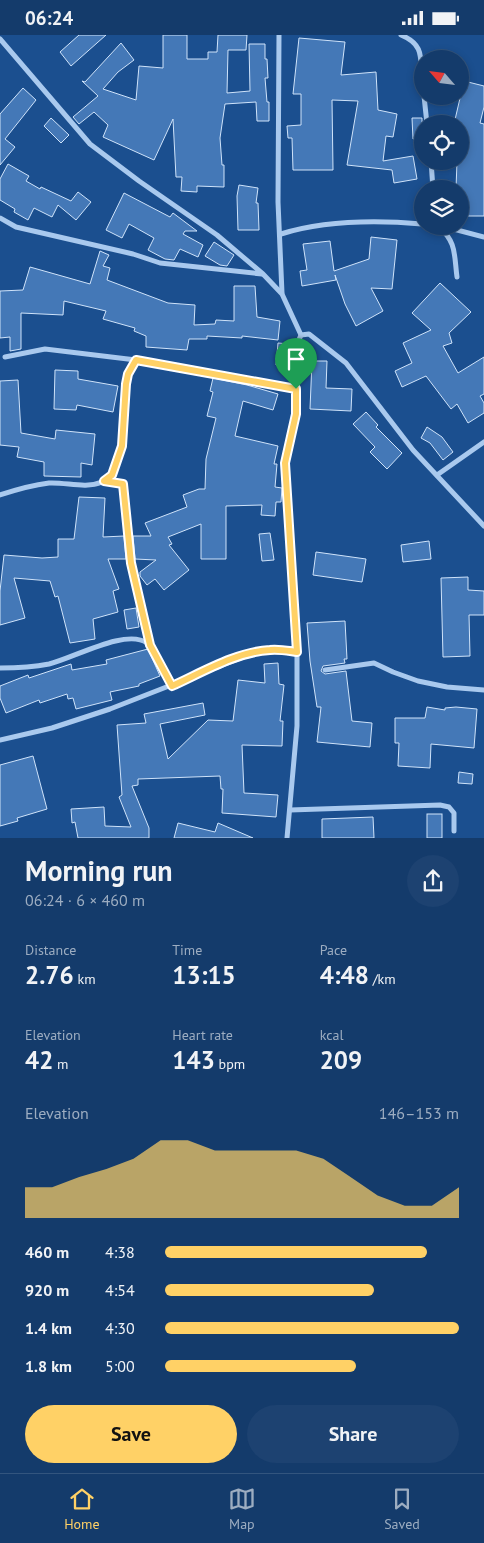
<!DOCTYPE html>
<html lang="en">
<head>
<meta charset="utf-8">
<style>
	body { margin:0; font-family:"PT Sans",sans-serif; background:#1d4271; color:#f1f3f6; height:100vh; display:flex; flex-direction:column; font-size:19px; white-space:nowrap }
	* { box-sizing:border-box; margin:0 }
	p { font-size:16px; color:#9dadc1 }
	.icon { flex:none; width:28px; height:28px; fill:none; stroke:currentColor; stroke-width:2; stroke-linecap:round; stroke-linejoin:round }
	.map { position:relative; height:803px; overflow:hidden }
	.sheet { display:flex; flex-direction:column; background:#143b6b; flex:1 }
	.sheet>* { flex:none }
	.needle { width:32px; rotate:298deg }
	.buttons { position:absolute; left:414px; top:15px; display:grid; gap:10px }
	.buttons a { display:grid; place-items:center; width:55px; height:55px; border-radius:50%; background:#143b6b; box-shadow:0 2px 8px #0003,0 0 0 1px #33557e; font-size:25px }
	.pin { position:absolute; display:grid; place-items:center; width:42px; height:42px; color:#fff; margin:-51px -21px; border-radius:50% 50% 50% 0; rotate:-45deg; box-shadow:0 0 5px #0007 }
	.pin .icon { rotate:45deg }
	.round { display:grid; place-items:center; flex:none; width:52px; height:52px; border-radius:26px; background:#1d4271 }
	.overview { display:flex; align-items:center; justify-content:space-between; height:85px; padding:0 25px }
	h1 { font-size:28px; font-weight:600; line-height:38px }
	.figures { display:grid; grid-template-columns:repeat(3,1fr); gap:8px; height:85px; padding:5px 25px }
	.figures div { display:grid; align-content:center }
	.figures b { font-size:25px; font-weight:600 }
	.figures small { font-size:14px; font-weight:400 }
	.figures p { font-size:14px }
	.chart { height:140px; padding:10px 25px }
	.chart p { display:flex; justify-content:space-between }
	.chart svg { width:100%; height:90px; margin-top:5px; fill:#ffd166; opacity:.7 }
	.button { display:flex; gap:10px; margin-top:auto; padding:10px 25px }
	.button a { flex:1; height:58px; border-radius:30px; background:#ffd166; color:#111; font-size:20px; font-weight:600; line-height:58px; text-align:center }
	.button a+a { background:#1d4271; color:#f1f3f6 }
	ul { padding:0 25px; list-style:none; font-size:16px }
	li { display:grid; grid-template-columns:80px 60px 1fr; align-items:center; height:38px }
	li i { height:12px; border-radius:6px; background:#ffd166 }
	.status { display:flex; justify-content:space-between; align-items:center; height:35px; padding:0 25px; background:#143b6b; direction:ltr }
	.status svg { height:14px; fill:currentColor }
	.tabs { display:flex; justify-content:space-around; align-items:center; height:70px; border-top:1px solid #33557e; background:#143b6b; font-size:14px; color:#9dadc1 }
	.tabs a { display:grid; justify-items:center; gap:2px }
	.tabs .current { color:#ffd166 }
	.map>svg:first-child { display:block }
	.building { fill:#4478b7; stroke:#cfe3fa }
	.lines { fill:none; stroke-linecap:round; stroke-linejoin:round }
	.street { stroke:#a9c9ee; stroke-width:5 }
	.route-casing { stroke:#fff; stroke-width:10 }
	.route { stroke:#ffd166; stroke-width:6 }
</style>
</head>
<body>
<div class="status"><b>06:24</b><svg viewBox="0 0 49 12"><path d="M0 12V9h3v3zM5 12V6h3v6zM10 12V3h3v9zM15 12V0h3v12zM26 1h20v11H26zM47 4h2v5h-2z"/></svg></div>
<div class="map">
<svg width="484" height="803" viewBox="0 0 484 803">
	<rect width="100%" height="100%" fill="#1b4f8f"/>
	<g class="building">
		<path d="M79,0H106L71,31L60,17Z"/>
		<path d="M163,0H187V24H208V17H217L218,0H247L246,15H228L227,58L250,56L249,9H265V24H267L268,43H265L267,67H269V86H257L256,67L225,69L220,103L222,130H224V152L197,151V157L181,156L182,142H176L173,84L154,125L103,102L108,90L94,77L79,89L73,82L98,61L82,46L85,47L121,8L134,25L118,37L103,54L136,65L139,31L163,33Z"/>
		<path d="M299,3L345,7L341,40L376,37L378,75L397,79L393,102L386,101L383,126L413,121L417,144L394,148L392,135L347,130L358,66L332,65L333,135H293L292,103H288L287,91L301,90V59H293Z"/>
		<path d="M464,46L484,51V72L480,88L484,89V181H460V154H456L457,126H460V89H454Z"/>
		<path d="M23,53L36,65L5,104L15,112L0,130V79Z"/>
		<path d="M51,83L69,100L61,108L44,91Z"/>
		<path d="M412,83H422V103L413,104Z"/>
		<path d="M8,129L29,141L26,146L40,154L41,152L71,166L78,157L91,167L76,185L58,170L52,182L34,173L28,185L14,177L15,174L0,165V144Z"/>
		<path d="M239,150L258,153L256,168H258L259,195H238L237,161Z"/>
		<path d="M124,158L170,182L173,178L197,196H185L183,199L203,210L198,222L180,214L174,225L165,224L148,215L154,203L129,189L122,203L106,195Z"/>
		<path d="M371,202L397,205L392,254L371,253L383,276L356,291L345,269L335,240L336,245L302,251L300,236L307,235L303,209L330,206L334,236L369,224Z"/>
		<path d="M214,207L234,220L227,231L220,230L205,221Z"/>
		<path d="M100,216L109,220L103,231L110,233L107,245L168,268L195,270L194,290L215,289L216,285L234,286V251H255L257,282L280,286L278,305L242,301V303L207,301V304H189L187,315L146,312V301L134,296L135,293L103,284L106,276L64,266L63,280L21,278V314L10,316V302L0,303V256L23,255L30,232L90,249Z"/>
		<path d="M440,248L471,277L449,298L452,308L443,311L458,338L484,322V359L480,361L484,368V378L468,388L457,369L451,374L426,341L402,352L395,336L412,328L403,308L431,295L412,278Z"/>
		<path d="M278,308L290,309L288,331L276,330Z"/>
		<path d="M312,326H327L326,353L352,354L351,376L310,374Z"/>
		<path d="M55,335L78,336V344L118,351L113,377L77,370L76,375L54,374Z"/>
		<path d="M213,343L247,350L278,359L273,375L243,366L235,401L278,411L274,429H277L275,452L282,453L281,467H276L275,481L261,480L262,470L226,471V524H201V489L168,502L172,509L169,510L189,535L164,555L155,544L147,550L140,541V537L156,525L135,524L133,501H151L145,488L187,472L183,460L199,454H205L206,424L216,383L207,381L213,357L210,356Z"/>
		<path d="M18,345L21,398L55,404L56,395L95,399L92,430L81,428V442L44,441V427L17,422L19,412L0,410V346Z"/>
		<path d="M366,377L378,390L376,392L402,418L387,434L370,417L375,412L353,389Z"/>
		<path d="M427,392L442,402L453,417L443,425L430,408L421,403Z"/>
		<path d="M79,462L105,463L103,502L124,501L126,524H108L119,554L113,556L118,577L93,584L95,604L70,608L58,561L55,562L50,546L14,543L25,583L0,590V556L4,520L42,523L58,522V504H74Z"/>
		<path d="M270,498L274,525L262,526L259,499Z"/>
		<path d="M429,506L431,524L403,527L401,510Z"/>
		<path d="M316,517L366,524L362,547L313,540Z"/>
		<path d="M468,542V555L484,556V580H469L470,621L443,622L441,543Z"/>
		<path d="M136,573L139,592L127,594L124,575Z"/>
		<path d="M345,586L347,624H344L345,628L323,631L321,636L325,639L346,636L352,686L372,688L370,712L317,707L321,672H317L310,626L307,588Z"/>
		<path d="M148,614L160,641L139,649V651L110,657L112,665L76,674L73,663L68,664L67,659L40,668L39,665L6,678L0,663V651L28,640L29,643L71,629L72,635L107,629L106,625Z"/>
		<path d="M278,628L279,649L284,650L280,686H283L282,711L242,710L244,758L278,760L276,782L222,778L223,754H221L220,741L138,744V750L132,751L149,793V803H78L75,787L72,788L71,774L104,772L105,791L131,792L119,762L122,760L117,690L146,688L144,679L203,668L205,680L160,689L168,724L208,685L233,686L238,645L265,648L264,629Z"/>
		<path d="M427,672L445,675V673L456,672L477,674L474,713L431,709L430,733L398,731L399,708H395V683H425Z"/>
		<path d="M33,721L47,774L17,783L18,786L0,791V730Z"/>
		<path d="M459,737L473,739L472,749L458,748Z"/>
		<rect x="427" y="779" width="15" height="24"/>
		<path d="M373,782L374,803H322V784Z"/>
		<path d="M178,788L215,797L218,788L253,803H174Z"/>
	</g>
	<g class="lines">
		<g class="street">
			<path d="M279,0L278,167L282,258"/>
			<path d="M401,0C425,10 420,23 422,45"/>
			<path d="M0,4L90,109L139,146L217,200L263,239L282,259L301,300L298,307L296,379L285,427L297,617V691L287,803"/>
			<path d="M424,61L427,89"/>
			<path d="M431,126L433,154"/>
			<path d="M0,183L16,192L133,219L160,228L262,239"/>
			<path d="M438,191C457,207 454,220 457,242"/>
			<path d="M442,191L484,202"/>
			<path d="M281,199C326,185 375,185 422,189"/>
			<path d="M301,300L309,299L346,328L413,415L484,491"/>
			<path d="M5,322L45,314L136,325L296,354"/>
			<path d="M437,440L484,407"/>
			<path d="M105,446L123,449L131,528L150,610"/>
			<path d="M0,460C15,455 33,450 49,448C67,447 85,454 102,447C129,437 121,370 126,346C128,338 132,332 136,325"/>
			<path d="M0,633C16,633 34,632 49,629C74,623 126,593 147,608C157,614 167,640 172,651"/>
			<path d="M325,635L374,628L393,637L418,646L447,652L484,655"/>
			<path d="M0,705L52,693L110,674L251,619L270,615L297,617"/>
			<path d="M290,775L440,770L449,772L454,778V796"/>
		</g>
	</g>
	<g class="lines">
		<g class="route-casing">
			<path id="route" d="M136,325L296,354V379L285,428L297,617C289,616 279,614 270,615C236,617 203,637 172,651L150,610L131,528L123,449L104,446L112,440L122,411L126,349L128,339Z"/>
		</g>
		<use href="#route" class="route"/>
	</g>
</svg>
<div class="buttons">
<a><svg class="needle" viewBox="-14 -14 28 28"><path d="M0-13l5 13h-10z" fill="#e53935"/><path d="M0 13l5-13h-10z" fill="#9dadc1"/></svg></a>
<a><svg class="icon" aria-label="locate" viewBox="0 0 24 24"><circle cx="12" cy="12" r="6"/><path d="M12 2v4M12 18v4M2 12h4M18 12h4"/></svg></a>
<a><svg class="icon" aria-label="layers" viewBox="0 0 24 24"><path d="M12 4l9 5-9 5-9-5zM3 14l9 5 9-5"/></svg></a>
</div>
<div class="pin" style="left:296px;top:354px;background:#1e9e55"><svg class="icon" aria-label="arrive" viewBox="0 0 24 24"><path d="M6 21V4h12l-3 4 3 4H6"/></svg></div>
</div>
<section class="sheet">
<div class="overview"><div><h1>Morning run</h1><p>06:24 · 6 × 460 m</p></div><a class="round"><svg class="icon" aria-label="share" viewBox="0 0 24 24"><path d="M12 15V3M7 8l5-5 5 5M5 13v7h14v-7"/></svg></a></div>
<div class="figures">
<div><p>Distance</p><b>2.76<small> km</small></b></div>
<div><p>Time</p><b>13:15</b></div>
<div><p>Pace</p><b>4:48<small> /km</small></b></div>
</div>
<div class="figures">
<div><p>Elevation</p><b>42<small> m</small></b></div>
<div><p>Heart rate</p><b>143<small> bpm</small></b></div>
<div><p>kcal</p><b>209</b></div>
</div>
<div class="chart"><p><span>Elevation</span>146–153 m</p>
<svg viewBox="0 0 160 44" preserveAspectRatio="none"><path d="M0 44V29L10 29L20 24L30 20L40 15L50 6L60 6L70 11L80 11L90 11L100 11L110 15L120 24L130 33L140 38L150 38L160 29V44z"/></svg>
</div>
<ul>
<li><b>460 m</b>4:38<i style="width:89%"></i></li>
<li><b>920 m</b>4:54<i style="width:71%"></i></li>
<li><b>1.4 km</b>4:30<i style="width:100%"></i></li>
<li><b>1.8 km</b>5:00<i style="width:65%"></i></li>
</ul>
<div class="button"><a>Save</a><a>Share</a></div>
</section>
<nav class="tabs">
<a class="current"><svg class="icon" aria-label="home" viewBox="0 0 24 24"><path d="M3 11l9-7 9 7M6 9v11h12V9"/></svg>Home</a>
<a><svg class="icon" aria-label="map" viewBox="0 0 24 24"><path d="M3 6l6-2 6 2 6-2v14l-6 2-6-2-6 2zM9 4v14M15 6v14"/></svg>Map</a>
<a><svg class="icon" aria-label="saved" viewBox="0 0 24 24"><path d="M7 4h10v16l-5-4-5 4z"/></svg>Saved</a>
</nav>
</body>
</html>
